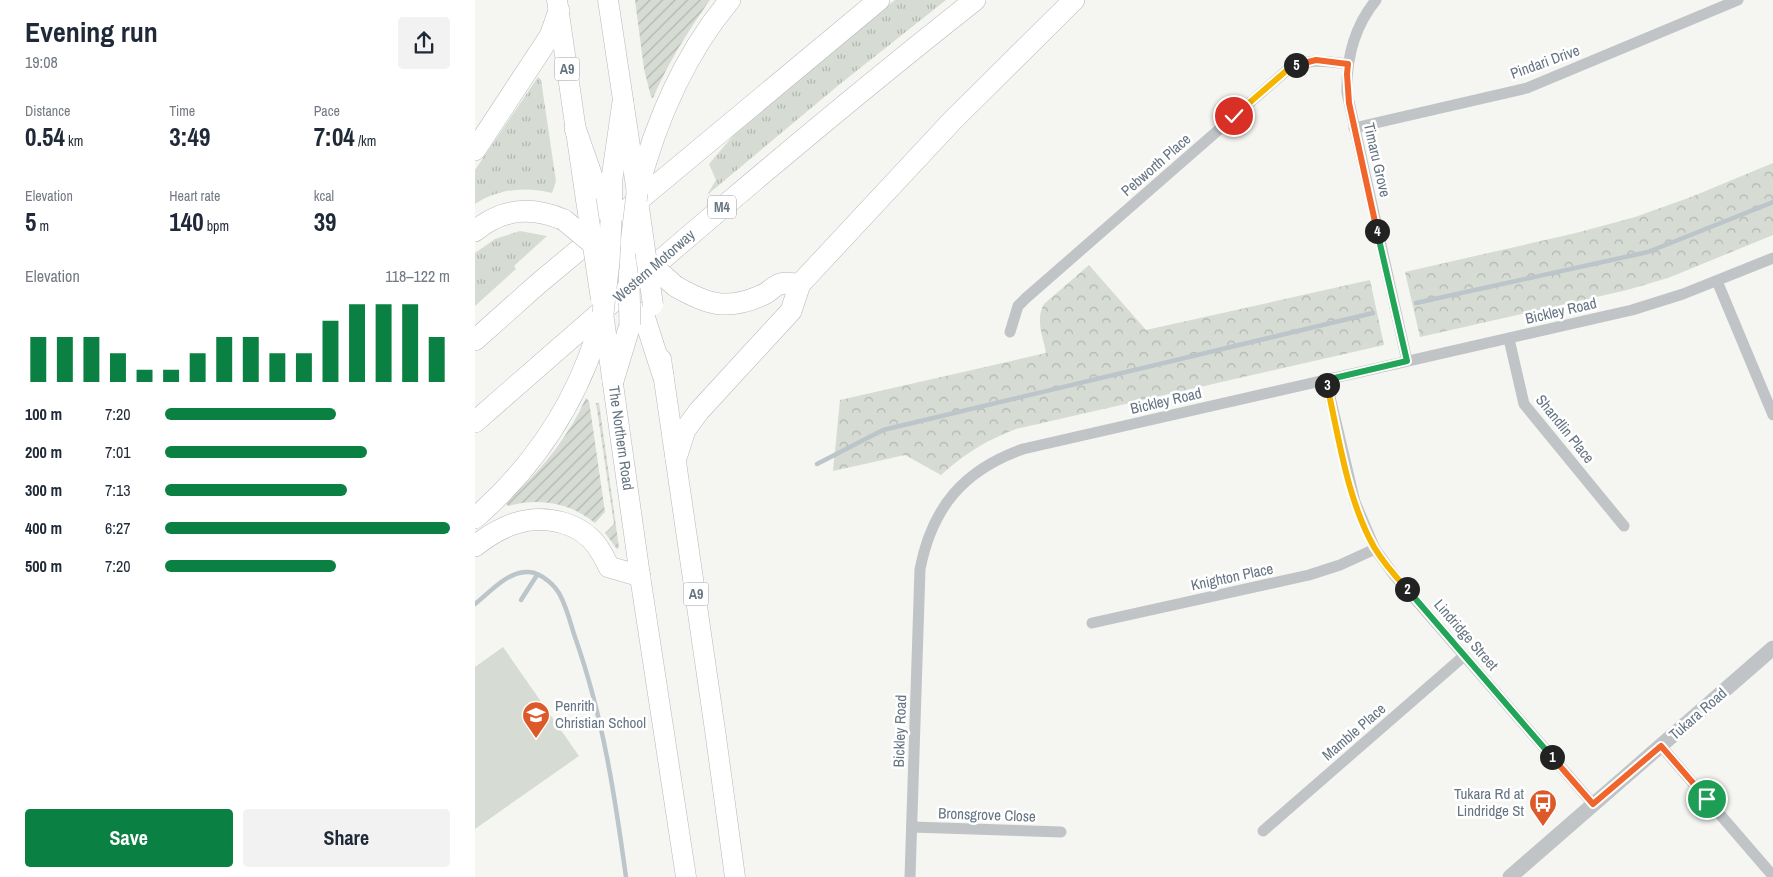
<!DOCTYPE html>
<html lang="en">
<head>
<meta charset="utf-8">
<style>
	body { margin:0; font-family:"Archivo Narrow",sans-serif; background:#f2f2f3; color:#1f2937; height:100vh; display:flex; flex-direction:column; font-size:19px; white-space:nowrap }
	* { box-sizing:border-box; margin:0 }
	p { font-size:16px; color:#747a83 }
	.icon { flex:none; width:28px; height:28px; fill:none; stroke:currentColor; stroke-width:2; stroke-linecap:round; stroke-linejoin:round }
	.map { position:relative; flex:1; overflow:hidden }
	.side { display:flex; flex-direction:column; background:#fff; width:475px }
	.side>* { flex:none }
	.pin { position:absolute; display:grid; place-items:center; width:42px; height:42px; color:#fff; margin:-21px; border:2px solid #fff; border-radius:50%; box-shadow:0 1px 5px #0007 }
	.km { position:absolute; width:25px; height:25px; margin:-12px; border-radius:50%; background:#222; color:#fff; font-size:14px; line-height:25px; text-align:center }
	.round { display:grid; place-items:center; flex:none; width:52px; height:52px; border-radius:5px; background:#f2f2f3 }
	.summary { display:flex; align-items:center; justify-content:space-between; height:85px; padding:0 25px }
	h1 { font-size:28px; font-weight:700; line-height:38px }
	.stats { display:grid; grid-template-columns:repeat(3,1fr); gap:8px; height:85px; padding:5px 25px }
	.stats div { display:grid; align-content:center }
	.stats b { font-size:25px; font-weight:700 }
	.stats small { font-size:14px; font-weight:400 }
	.stats p { font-size:14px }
	.chart { height:140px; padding:10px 25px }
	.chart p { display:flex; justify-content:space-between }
	.chart svg { width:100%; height:90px; margin-top:5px; stroke:#0b8043; stroke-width:6 }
	.action { display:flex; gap:10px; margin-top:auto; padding:10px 25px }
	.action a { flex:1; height:58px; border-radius:5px; background:#0b8043; color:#fff; font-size:20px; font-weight:700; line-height:58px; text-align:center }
	.action a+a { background:#f2f2f3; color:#1f2937 }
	ul { padding:0 25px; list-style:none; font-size:16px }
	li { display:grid; grid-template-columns:80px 60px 1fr; align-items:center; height:38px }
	li i { height:12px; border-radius:6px; background:#0b8043 }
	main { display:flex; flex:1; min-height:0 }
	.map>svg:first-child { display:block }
	.grass { fill:url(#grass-tufts) }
	.forest { fill:url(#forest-crowns) }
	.garden { fill:url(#garden-furrows) }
	.pitch { fill:#d6dcd3 }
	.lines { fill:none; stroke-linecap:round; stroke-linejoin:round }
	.stream { stroke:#bbc5ca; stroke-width:4.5 }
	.trunk-casing { stroke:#b5b8bb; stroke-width:21 }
	.motorway-casing { stroke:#b5b8bb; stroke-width:22 }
	.minor { stroke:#c0c4c7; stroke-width:11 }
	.tertiary { stroke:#c0c4c7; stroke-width:15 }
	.trunk { stroke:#fff; stroke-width:20 }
	.motorway { stroke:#fff; stroke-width:21 }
	.trunk-bridge-casing { stroke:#b5b8bb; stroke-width:21; stroke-linecap:butt }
	.motorway-bridge-casing { stroke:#b5b8bb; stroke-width:22; stroke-linecap:butt }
	.trunk-bridge { stroke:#fff; stroke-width:20 }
	.motorway-bridge { stroke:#fff; stroke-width:21 }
	.split-1-casing { stroke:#fff; stroke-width:10 }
	.split-2-casing { stroke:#fff; stroke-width:10 }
	.split-3-casing { stroke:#fff; stroke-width:10 }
	.split-4-casing { stroke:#fff; stroke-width:10 }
	.split-5-casing { stroke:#fff; stroke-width:10 }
	.split-6-casing { stroke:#fff; stroke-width:10 }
	.split-1 { stroke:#f0652b; stroke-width:6 }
	.split-2 { stroke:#22a559; stroke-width:6 }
	.split-3 { stroke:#f5b400; stroke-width:6 }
	.split-4 { stroke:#22a559; stroke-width:6 }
	.split-5 { stroke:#f0652b; stroke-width:6 }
	.split-6 { stroke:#f5b400; stroke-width:6 }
	.labels { text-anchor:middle; stroke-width:5; stroke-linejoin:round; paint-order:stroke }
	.shield { fill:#fff; stroke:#939ea8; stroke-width:1 }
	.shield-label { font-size:14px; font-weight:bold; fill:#657482 }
	.street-label { font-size:15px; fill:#657482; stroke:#fff }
	.poi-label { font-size:15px; fill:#657482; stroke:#fff; text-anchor:start }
</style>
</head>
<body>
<main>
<section class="side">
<div class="summary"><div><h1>Evening run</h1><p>19:08</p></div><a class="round"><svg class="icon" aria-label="share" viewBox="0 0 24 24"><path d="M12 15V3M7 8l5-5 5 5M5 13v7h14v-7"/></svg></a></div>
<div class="stats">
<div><p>Distance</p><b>0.54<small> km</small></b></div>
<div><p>Time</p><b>3:49</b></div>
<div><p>Pace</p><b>7:04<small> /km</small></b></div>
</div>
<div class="stats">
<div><p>Elevation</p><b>5<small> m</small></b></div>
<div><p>Heart rate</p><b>140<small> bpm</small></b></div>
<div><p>kcal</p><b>39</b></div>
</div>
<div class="chart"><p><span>Elevation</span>118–122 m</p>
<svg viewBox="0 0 160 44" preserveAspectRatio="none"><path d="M5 44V22M15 44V22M25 44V22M35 44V30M45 44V38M55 44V38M65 44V30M75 44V22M85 44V22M95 44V30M105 44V30M115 44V14M125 44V6M135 44V6M145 44V6M155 44V22"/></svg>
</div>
<ul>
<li><b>100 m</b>7:20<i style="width:60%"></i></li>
<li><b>200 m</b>7:01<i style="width:71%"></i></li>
<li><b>300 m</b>7:13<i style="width:64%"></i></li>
<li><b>400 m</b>6:27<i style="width:100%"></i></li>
<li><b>500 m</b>7:20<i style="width:60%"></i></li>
</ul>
<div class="action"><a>Save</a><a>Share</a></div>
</section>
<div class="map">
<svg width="1298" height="877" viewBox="0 0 1298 877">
	<defs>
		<pattern id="grass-tufts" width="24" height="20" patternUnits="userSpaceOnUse" patternTransform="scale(1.25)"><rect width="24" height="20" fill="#d6dcd3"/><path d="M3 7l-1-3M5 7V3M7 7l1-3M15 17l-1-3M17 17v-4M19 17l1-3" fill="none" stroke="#b1b7b1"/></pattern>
		<pattern id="forest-crowns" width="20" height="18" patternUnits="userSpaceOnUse" patternTransform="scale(1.25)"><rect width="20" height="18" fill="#d6dcd3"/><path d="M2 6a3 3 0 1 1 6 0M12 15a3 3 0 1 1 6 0" fill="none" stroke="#b1b7b1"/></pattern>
		<pattern id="garden-furrows" width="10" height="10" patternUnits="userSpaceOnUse" patternTransform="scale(1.25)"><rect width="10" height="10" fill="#d6dcd3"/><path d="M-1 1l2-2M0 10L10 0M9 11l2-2" fill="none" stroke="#b1b7b1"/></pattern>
	</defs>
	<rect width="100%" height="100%" fill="#f5f5f2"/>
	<g class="grass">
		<path d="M420,0H471L365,84L232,195L241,180L234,164L257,137L261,129Z"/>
		<path d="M63,77L66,80L81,181L77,193C51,186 23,189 0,204V170Z"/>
		<path d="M45,231L72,236L39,266L41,269L0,306V253L20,239Z"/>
	</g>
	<g class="forest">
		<path d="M1298,163V235L1193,278L1152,290L945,337L930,272L1101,233L1160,217L1216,197Z"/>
		<path d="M614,265L671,330L895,280L909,345L541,429C510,441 491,453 466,475L430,455L358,471L365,400L571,353C568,336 560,320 569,304Z"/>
	</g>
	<g class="garden">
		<path d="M160,0H235C213,31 193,63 178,98L176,97L169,69Z"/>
		<path d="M111,398L114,401L130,512L120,523C96,503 64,497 33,506L30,502C65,473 92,439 111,398Z"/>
		<path d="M121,403H124L144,548L142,549L130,533L139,524Z"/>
	</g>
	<path class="pitch" d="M28,647L104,756L0,829V667Z"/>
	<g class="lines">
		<g class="stream">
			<path d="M941,303L1173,252L1298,202"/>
			<path d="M342,464L408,430L898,313"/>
			<path d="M46,600L62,575"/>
			<path d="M0,604C15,592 34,570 54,572C67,573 81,586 86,597C93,611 96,626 101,640C128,717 140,797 151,877"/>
		</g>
		<g class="trunk-casing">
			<g id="trunk">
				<path d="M82,0L111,200"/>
				<path d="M133,0L162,193"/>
				<path d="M128,313L165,576L211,877"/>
				<path d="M186,359L240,730L260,877"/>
			</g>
		</g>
		<g class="motorway-casing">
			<g id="motorway">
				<path d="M100,128L122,191L135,217"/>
				<path d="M0,150L75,36L84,11"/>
				<path d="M162,193C180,123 208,56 255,0"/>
				<path d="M136,220L137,178L148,102"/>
				<path d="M0,231C28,208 57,206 89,220"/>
				<path d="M154,286L156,244"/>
				<path d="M200,286C231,304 251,311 285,296C293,294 298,286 305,284C311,282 319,284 325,284"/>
				<path d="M168,313L188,375"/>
				<path d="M0,340L64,283L404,0"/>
				<path d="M138,381L155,325"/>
				<path d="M0,422C164,278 329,135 500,0"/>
				<path d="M201,458L210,430L224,411L316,311L325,284L477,121L599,0"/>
				<path d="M0,518C63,463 107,394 128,313"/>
				<path d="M0,546C26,526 52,514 85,522C96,525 107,530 115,538C123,545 129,557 134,567L165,576"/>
			</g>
		</g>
		<g class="minor">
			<path d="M901,0C879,27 871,59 872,93L932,361"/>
			<path d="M879,128L1052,88L1263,0"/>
			<path d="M1242,281L1298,415"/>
			<path d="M535,332L543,306L551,298L811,71C833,57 849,61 873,64"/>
			<path d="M1034,339L1049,404L1149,526"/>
			<path d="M851,380L880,502L900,549L919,575L1118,804"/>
			<path d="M617,623L834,575L865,565L900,549"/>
			<path d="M1186,746L1298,876"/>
			<path d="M437,827L586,832"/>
			<path d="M788,831L989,656"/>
			<path d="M435,877L445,569C457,508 488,470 548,449L1157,310L1208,294L1298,258"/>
		</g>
		<path class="tertiary" d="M1035,877L1298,648"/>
		<use href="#trunk" class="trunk"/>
		<use href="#motorway" class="motorway"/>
		<g class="trunk-bridge-casing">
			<g id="trunk-bridge">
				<path d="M111,200L126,299"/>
				<path d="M164,208L178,305"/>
			</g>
		</g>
		<g class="motorway-bridge-casing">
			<g id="motorway-bridge">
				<path d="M89,220L118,244"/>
				<path d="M156,244L162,193"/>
				<path d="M172,261L200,286"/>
				<path d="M154,286L155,325"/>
				<path d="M128,313L134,262L136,220"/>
			</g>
		</g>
		<use href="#trunk-bridge" class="trunk-bridge"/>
		<use href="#motorway-bridge" class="motorway-bridge"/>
	</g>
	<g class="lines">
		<g class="split-1-casing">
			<path id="split-1" d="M1077,757L1118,804L1186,746L1232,799"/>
		</g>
		<g class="split-2-casing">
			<path id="split-2" d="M932,589L1077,757"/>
		</g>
		<g class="split-3-casing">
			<path id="split-3" d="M852,385C864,438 872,499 899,547C908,562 920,576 932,589"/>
		</g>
		<g class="split-4-casing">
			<path id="split-4" d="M852,385L851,380L932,361L902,231"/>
		</g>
		<g class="split-5-casing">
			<path id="split-5" d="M821,65L841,60L873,64L872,74L874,103L902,231"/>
		</g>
		<g class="split-6-casing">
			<path id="split-6" d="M759,116L811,71L821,65"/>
		</g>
		<use href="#split-1" class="split-1"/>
		<use href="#split-2" class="split-2"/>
		<use href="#split-3" class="split-3"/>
		<use href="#split-4" class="split-4"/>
		<use href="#split-5" class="split-5"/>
		<use href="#split-6" class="split-6"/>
	</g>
	<defs>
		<g id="school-pin" transform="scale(1.4375)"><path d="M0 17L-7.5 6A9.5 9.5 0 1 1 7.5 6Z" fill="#de5929" stroke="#fff"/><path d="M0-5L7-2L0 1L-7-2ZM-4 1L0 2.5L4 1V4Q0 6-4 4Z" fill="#fff"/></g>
		<g id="bus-pin" transform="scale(1.4375)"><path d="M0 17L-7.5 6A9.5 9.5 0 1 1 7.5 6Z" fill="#de5929" stroke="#fff"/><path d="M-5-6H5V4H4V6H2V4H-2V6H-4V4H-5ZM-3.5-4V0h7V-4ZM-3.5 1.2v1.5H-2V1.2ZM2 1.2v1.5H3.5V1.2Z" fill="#fff"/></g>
	</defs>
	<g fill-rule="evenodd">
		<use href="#school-pin" x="61" y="715"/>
		<use href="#bus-pin" x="1068" y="803"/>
	</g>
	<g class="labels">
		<g class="shield">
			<rect x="79.5" y="57.5" width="25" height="23" rx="4"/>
			<rect x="233" y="195.5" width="28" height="23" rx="4"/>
			<rect x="208.5" y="582.5" width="25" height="23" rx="4"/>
		</g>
		<g class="shield-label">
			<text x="92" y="74">A9</text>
			<text x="247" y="212">M4</text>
			<text x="221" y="599">A9</text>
		</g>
		<g class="street-label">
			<text transform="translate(1070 62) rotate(-20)" y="5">Pindari Drive</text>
			<text transform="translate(902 160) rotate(77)" y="5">Timaru Grove</text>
			<text transform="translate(681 165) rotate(-41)" y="5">Pebworth Place</text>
			<text transform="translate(179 266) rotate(-41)" y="5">Western Motorway</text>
			<text transform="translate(1086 311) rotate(-13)" y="5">Bickley Road</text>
			<text transform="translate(691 401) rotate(-13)" y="5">Bickley Road</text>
			<text transform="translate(1090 429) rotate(51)" y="5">Shandlin Place</text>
			<text transform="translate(146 438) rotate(82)" y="5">The Northern Road</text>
			<text transform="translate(757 577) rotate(-12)" y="5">Knighton Place</text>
			<text transform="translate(991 635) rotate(49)" y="5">Lindridge Street</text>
			<text transform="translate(1223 714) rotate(-41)" y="5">Tukara Road</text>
			<text transform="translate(425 731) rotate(-88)" y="5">Bickley Road</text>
			<text transform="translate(879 732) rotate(-41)" y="5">Mamble Place</text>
			<text transform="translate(512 815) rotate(2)" y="5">Bronsgrove Close</text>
		</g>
		<g class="poi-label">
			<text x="80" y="711">Penrith<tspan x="80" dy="17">Christian School</tspan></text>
			<text x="1049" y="799" text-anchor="end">Tukara Rd at<tspan x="1049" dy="17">Lindridge St</tspan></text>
		</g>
	</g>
</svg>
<div class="pin" style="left:1232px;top:799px;background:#1e9e55"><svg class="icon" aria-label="arrive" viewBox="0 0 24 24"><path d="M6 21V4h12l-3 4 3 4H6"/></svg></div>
<div class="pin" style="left:759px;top:116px;background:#d93025"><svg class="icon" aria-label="check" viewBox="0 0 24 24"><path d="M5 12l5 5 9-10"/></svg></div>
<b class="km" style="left:1077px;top:757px">1</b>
<b class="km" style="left:932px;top:589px">2</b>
<b class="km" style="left:852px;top:385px">3</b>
<b class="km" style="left:902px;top:231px">4</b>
<b class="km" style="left:821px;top:65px">5</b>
</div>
</main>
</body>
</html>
